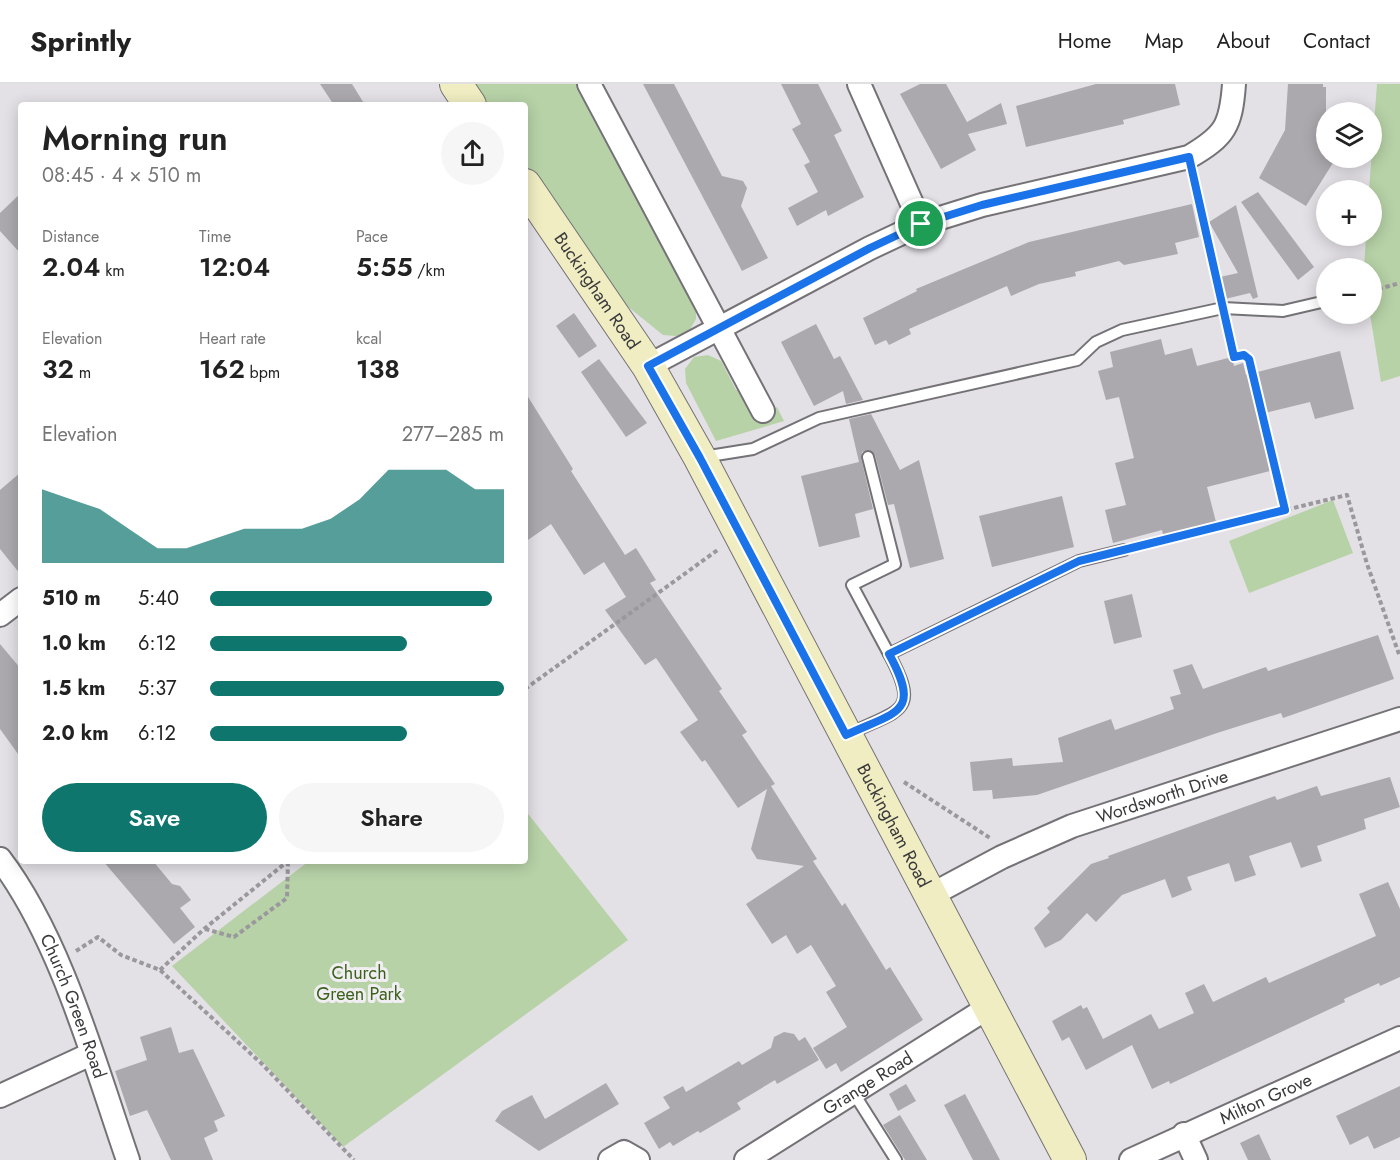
<!DOCTYPE html>
<html lang="en">
<head>
<meta charset="utf-8">
<style>
	body { margin:0; font-family:Jost,sans-serif; background:#f6f6f6; color:#222; height:100vh; display:flex; flex-direction:column; font-size:22px; white-space:nowrap }
	* { box-sizing:border-box; margin:0 }
	p { font-size:20px; color:#767676 }
	.icon { flex:none; width:33px; height:33px; fill:none; stroke:currentColor; stroke-width:2; stroke-linecap:round; stroke-linejoin:round }
	.map { position:relative; flex:1; overflow:hidden }
	.side { position:absolute; left:18px; top:18px; width:510px; height:762px; display:flex; flex-direction:column; background:#fff; border-radius:6px; box-shadow:0 3px 15px #0003 }
	.side>* { flex:none }
	.buttons { position:absolute; left:1316px; top:18px; display:grid; gap:12px }
	.buttons a { display:grid; place-items:center; width:66px; height:66px; border-radius:50%; background:#fff; box-shadow:0 3px 15px #0003; font-size:30px }
	.pin { position:absolute; display:grid; place-items:center; width:51px; height:51px; color:#fff; margin:-26px; border:3px solid #fff; border-radius:50%; box-shadow:0 2px 6px #0007 }
	.round { display:grid; place-items:center; flex:none; width:63px; height:63px; border-radius:32px; background:#f6f6f6 }
	.summary { display:flex; align-items:center; justify-content:space-between; height:102px; padding:0 24px }
	h1 { font-size:33px; font-weight:600; line-height:45px }
	.figures { display:grid; grid-template-columns:repeat(3,1fr); gap:9px; height:102px; padding:6px 24px }
	.figures div { display:grid; align-content:center }
	.figures b { font-size:26px; font-weight:600 }
	.figures small { font-size:16px; font-weight:400 }
	.figures p { font-size:16px }
	.chart { height:168px; padding:12px 24px }
	.chart p { display:flex; justify-content:space-between }
	.chart svg { width:100%; height:108px; margin-top:6px; fill:#0f766e; opacity:.7 }
	.button { display:flex; gap:12px; margin-top:auto; padding:12px 24px }
	.button a { flex:1; height:69px; border-radius:36px; background:#0f766e; color:#fff; font-size:24px; font-weight:600; line-height:69px; text-align:center }
	.button a+a { background:#f6f6f6; color:#222 }
	ul { padding:0 24px; list-style:none; font-size:20px }
	li { display:grid; grid-template-columns:96px 72px 1fr; align-items:center; height:45px }
	li i { height:15px; border-radius:8px; background:#0f766e }
	header { display:flex; align-items:center; gap:36px; box-sizing:border-box; height:84px; padding:0 30px; background:#fff; border-bottom:2px solid #e0e0e0 }
	header strong { font-size:28px }
	nav { display:flex; gap:33px; margin-inline-start:auto; font-size:21px }
	.map>svg:first-child { display:block }
	.green { fill:#b7d2a7 }
	.building { fill:#aca9ae }
	.lines { fill:none; stroke-linecap:round; stroke-linejoin:round }
	.service-casing { stroke:#747276; stroke-width:14 }
	.minor-casing { stroke:#747276; stroke-width:26 }
	.secondary-casing { stroke:#747276; stroke-width:34 }
	.path { stroke:#9a989d; stroke-width:4; stroke-dasharray:4.5 3; stroke-linecap:butt }
	.service { stroke:#fff; stroke-width:10 }
	.minor { stroke:#fff; stroke-width:22 }
	.secondary { stroke:#efedc1; stroke-width:32 }
	.route-casing { stroke:#fff; stroke-width:12 }
	.route { stroke:#1a73e8; stroke-width:8 }
	.labels { text-anchor:middle; stroke-width:6; stroke-linejoin:round; paint-order:stroke }
	.street-label { font-size:18px; fill:#3a393b; stroke:#f1eef3 }
	.park-label { font-size:18px; fill:#3b621b; stroke:#f1eef3 }
</style>
</head>
<body>
<header>
<strong>Sprintly</strong>
<nav><a>Home</a><a>Map</a><a>About</a><a>Contact</a></nav>
</header>
<div class="map">
<svg width="1400" height="1076" viewBox="0 0 1400 1076">
	<rect width="100%" height="100%" fill="#e3e0e6"/>
	<g class="green">
		<path d="M469,0H577L696,219V235L689,247L676,252L663,251L611,209L525,82V21H483Z"/>
		<path d="M1377,0H1400V292L1381,298L1370,230L1371,184H1364L1366,152H1371L1369,106Z"/>
		<path d="M708,271L721,277L736,306L741,304L757,333L777,323L784,337L716,357L686,299L685,285L694,273Z"/>
		<path d="M1333,416L1353,469L1249,509L1229,457Z"/>
		<path d="M525,726L628,856L343,1063L172,882L309,777H525Z"/>
	</g>
	<g class="building">
		<path d="M320,0H352L365,21H334Z"/>
		<path d="M643,0H674L722,92L743,97L747,104L741,122L768,174L742,187Z"/>
		<path d="M781,0H818L842,47L834,51L864,113L828,132L826,126L797,142L788,124L818,108L804,81L810,78L792,45L801,40Z"/>
		<path d="M920,0H946L967,38L1001,19L1007,40L968,50L976,66L941,85L900,10Z"/>
		<path d="M1096,0H1175L1180,21L1123,36L1124,40L1026,63L1016,22Z"/>
		<path d="M1288,0H1323V3H1326V74H1336L1306,122L1259,94L1285,46Z"/>
		<path d="M1258,108L1314,183L1298,196L1241,118Z"/>
		<path d="M21,109V170L0,147V129Z"/>
		<path d="M1192,120L1199,153L1175,159L1178,170L1124,181L1119,177L1075,188L1076,192L1039,200L1011,212L1007,202L909,245L911,250L889,261L886,256L875,261L863,234L917,207L916,205L1029,158Z"/>
		<path d="M1236,121L1258,213L1253,215L1250,209L1225,215L1220,193L1238,189L1209,138Z"/>
		<path d="M574,229L597,262L579,274L556,242Z"/>
		<path d="M816,240L834,275L840,272L863,316L846,320L843,307L814,322L781,258Z"/>
		<path d="M1161,255L1165,271L1192,264L1197,282L1232,273L1234,282L1243,279L1246,291L1340,267L1354,325L1315,335L1310,318L1257,331L1270,387L1207,403L1216,438L1163,451L1162,446L1113,459L1105,426L1126,421L1115,379L1134,374L1119,313L1106,316L1098,287L1113,283L1110,268Z"/>
		<path d="M599,275L647,339L626,353L581,288Z"/>
		<path d="M525,308L573,385L571,387L625,471L636,464L656,496L650,499L722,605L719,607L747,648L742,651L775,700L771,702L817,775L813,777L842,822L845,819L886,886L890,883L923,936L841,988L836,979L826,985L813,964L847,943L826,908L836,902L811,861L797,870L786,851L772,860L746,820L804,782L757,775L751,765L767,705L738,724L705,676L702,678L680,648L698,636L656,574L645,581L605,526L626,513L604,478L584,491L551,440L525,458Z"/>
		<path d="M871,330L900,386L919,376L944,475L910,484L894,420L888,421L875,371L869,366L862,368L861,374L873,425L855,430L860,453L819,463L801,392L859,378L849,335Z"/>
		<path d="M21,388V491L0,465V406Z"/>
		<path d="M1062,412L1074,463L992,483L979,432Z"/>
		<path d="M1132,510L1142,553L1114,560L1104,517Z"/>
		<path d="M1378,551L1394,595L1283,634L1281,629L1217,649L1037,711L993,715L992,706L973,707L970,678L1012,674L1013,682L1063,678L1058,654L1111,635L1115,646L1174,625L1170,613L1181,610L1173,586L1192,580L1203,605L1266,583L1268,587Z"/>
		<path d="M0,560L21,585V674L0,645Z"/>
		<path d="M1390,693L1400,723L1364,735L1366,745L1317,762L1322,777L1301,784L1291,758L1249,772L1256,791L1235,798L1229,779L1187,793L1192,806L1172,814L1165,795L1122,811L1096,838L1087,829L1061,856L1045,864L1034,844L1050,828L1047,824L1091,780L1109,774L1108,772L1275,712L1277,716L1317,702L1321,712Z"/>
		<path d="M103,777H153L172,800L180,802L191,816L180,824L195,843L174,860Z"/>
		<path d="M1388,798L1400,825V893L1380,902L1379,899L1344,915L1345,918L1170,1000L1169,997L1152,1005L1132,961L1086,986L1069,953L1062,957L1052,937L1081,921L1083,925L1087,923L1103,955L1151,930L1159,945L1194,929L1185,909L1204,900L1213,918L1266,893L1269,899L1376,852L1359,810Z"/>
		<path d="M171,943L179,969L193,965L225,1032L214,1037L218,1047L204,1054L213,1076H171L147,1026L130,1032L115,987L147,976L140,953Z"/>
		<path d="M784,948L794,950L799,957L805,953L819,976L777,1000L775,996L737,1019L741,1025L700,1049L698,1047L673,1062L670,1058L659,1065L644,1039L670,1024L663,1013L683,1002L686,1008L739,977L742,981L771,964L774,953Z"/>
		<path d="M606,999L619,1020L539,1067L495,1037L502,1027L532,1011L545,1035Z"/>
		<path d="M906,1000L916,1017L898,1027L889,1010Z"/>
		<path d="M1400,1002V1053L1374,1065L1368,1052L1350,1061L1336,1032Z"/>
		<path d="M965,1010L983,1044L1000,1076H973L944,1021Z"/>
		<path d="M900,1031L927,1076H905L883,1041Z"/>
		<path d="M1259,1050L1271,1076H1248L1240,1059Z"/>
	</g>
	<g class="lines">
		<g class="service-casing">
			<g id="service">
				<path d="M703,373L753,365L819,334L1077,276L1096,258L1122,246L1223,224L1283,227L1326,217"/>
				<path d="M868,373L895,480L852,501L889,570"/>
				<path d="M849,650C900,625 921,629 889,570L1079,477L1124,466"/>
				<path d="M853,1008L896,1076"/>
			</g>
		</g>
		<g class="minor-casing">
			<g id="minor">
				<path d="M589,0L763,327"/>
				<path d="M859,0L921,140"/>
				<path d="M648,282L870,164L921,140L982,121L1189,73C1225,52 1231,42 1234,0"/>
				<path d="M0,531L21,515"/>
				<path id="s1" d="M0,775C61,855 95,981 128,1076"/>
				<path id="s2" d="M931,811L1002,773L1072,742L1400,635"/>
				<path d="M0,1012L91,970"/>
				<path d="M1184,1050L1196,1076"/>
				<path d="M610,1076L624,1068L638,1076"/>
				<path id="s3" d="M746,1076L989,923"/>
				<path id="s4" d="M1131,1076L1400,954"/>
			</g>
		</g>
		<g class="secondary-casing">
			<g id="secondary">
				<path d="M456,0L470,21"/>
				<path id="s5" d="M525,101L648,282L700,374L1070,1076"/>
			</g>
		</g>
		<g class="path">
			<path d="M1194,94L1219,207"/>
			<path d="M1371,207L1400,199"/>
			<path d="M1227,240L1234,273L1244,271L1249,275L1285,426"/>
			<path d="M1141,461L1347,411L1367,480L1400,573"/>
			<path d="M525,605L719,465"/>
			<path d="M904,698L990,754"/>
			<path d="M205,845L234,853L287,814L288,777"/>
			<path d="M76,867L98,853L121,871L160,886L262,980L354,1076"/>
			<path d="M160,886L204,845L288,777"/>
		</g>
		<use href="#service" class="service"/>
		<use href="#minor" class="minor"/>
		<use href="#secondary" class="secondary"/>
	</g>
	<g class="lines">
		<g class="route-casing">
			<path id="route" d="M1189,73L1234,273L1244,271L1249,275L1285,426L1079,477L889,570C922,630 897,627 846,651L700,374L648,282L870,164L921,140L982,121Z"/>
		</g>
		<use href="#route" class="route"/>
	</g>
	<g class="labels">
		<g class="street-label">
			<text dy="6" stroke="none"><textPath href="#s5" startOffset="128">Buckingham Road</textPath></text>
			<text dy="6" stroke="none"><textPath href="#s2" startOffset="252">Wordsworth Drive</textPath></text>
			<text dy="6" stroke="none"><textPath href="#s5" startOffset="740">Buckingham Road</textPath></text>
			<text dy="6" stroke="none"><textPath href="#s1" startOffset="165">Church Green Road</textPath></text>
			<text dy="6" stroke="none"><textPath href="#s3" startOffset="144">Grange Road</textPath></text>
			<text dy="6" stroke="none"><textPath href="#s4" startOffset="148">Milton Grove</textPath></text>
		</g>
		<g class="park-label">
			<text x="359" y="895">Church<tspan x="359" dy="21">Green Park</tspan></text>
		</g>
	</g>
</svg>
<div class="buttons">
<a><svg class="icon" aria-label="layers" viewBox="0 0 24 24"><path d="M12 4l9 5-9 5-9-5zM3 14l9 5 9-5"/></svg></a>
<a>+</a>
<a>−</a>
</div>
<div class="pin" style="left:921px;top:140px;background:#1e9e55"><svg class="icon" aria-label="arrive" viewBox="0 0 24 24"><path d="M6 21V4h12l-3 4 3 4H6"/></svg></div>
<section class="side">
<div class="summary"><div><h1>Morning run</h1><p>08:45 · 4 × 510 m</p></div><a class="round"><svg class="icon" aria-label="share" viewBox="0 0 24 24"><path d="M12 15V3M7 8l5-5 5 5M5 13v7h14v-7"/></svg></a></div>
<div class="figures">
<div><p>Distance</p><b>2.04<small> km</small></b></div>
<div><p>Time</p><b>12:04</b></div>
<div><p>Pace</p><b>5:55<small> /km</small></b></div>
</div>
<div class="figures">
<div><p>Elevation</p><b>32<small> m</small></b></div>
<div><p>Heart rate</p><b>162<small> bpm</small></b></div>
<div><p>kcal</p><b>138</b></div>
</div>
<div class="chart"><p><span>Elevation</span>277–285 m</p>
<svg viewBox="0 0 160 44" preserveAspectRatio="none"><path d="M0 44V14L10 18L20 22L30 30L40 38L50 38L60 34L70 30L80 30L90 30L100 26L110 18L120 6L130 6L140 6L150 14L160 14V44z"/></svg>
</div>
<ul>
<li><b>510 m</b>5:40<i style="width:96%"></i></li>
<li><b>1.0 km</b>6:12<i style="width:67%"></i></li>
<li><b>1.5 km</b>5:37<i style="width:100%"></i></li>
<li><b>2.0 km</b>6:12<i style="width:67%"></i></li>
</ul>
<div class="button"><a>Save</a><a>Share</a></div>
</section>
</div>
</body>
</html>
